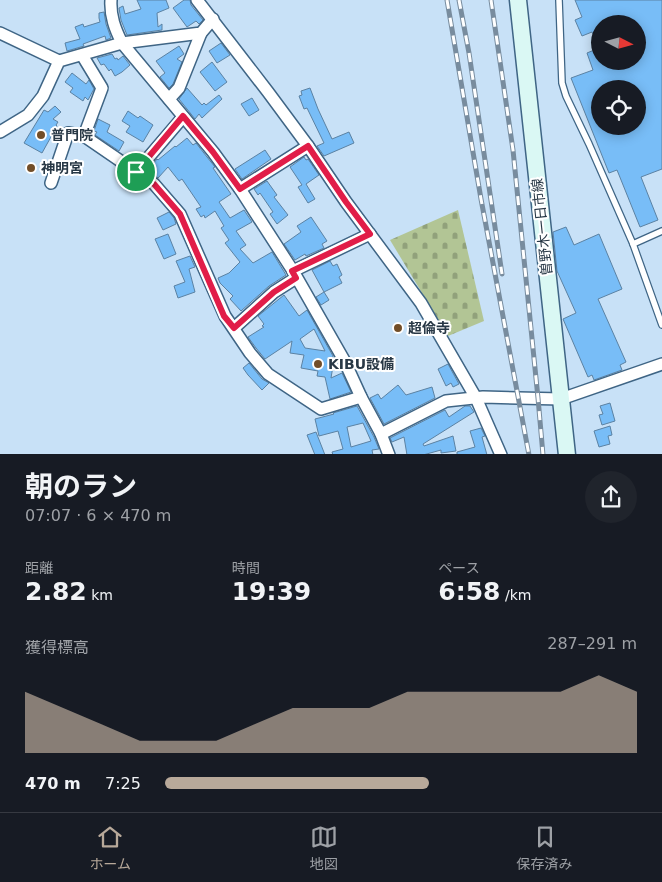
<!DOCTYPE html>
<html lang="ja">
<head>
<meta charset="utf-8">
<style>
	body { margin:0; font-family:"DejaVu Sans","Noto Sans JP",sans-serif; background:#20242c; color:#f1f3f6; height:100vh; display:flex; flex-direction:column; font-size:19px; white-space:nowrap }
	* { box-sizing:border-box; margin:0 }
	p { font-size:16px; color:#9ea1a6 }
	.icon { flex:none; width:28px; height:28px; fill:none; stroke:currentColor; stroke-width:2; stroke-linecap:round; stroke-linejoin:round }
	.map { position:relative; height:454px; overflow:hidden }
	.sheet { display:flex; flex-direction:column; background:#171b24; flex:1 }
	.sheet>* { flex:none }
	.needle { width:32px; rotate:96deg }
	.buttons { position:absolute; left:591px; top:15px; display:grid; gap:10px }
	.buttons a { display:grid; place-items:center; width:55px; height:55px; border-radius:50%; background:#171b24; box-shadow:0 2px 12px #0003; font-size:25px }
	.pin { position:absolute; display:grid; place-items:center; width:42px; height:42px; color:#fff; margin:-21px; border:2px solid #fff; border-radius:50%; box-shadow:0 1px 5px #0007 }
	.round { display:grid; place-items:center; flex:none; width:52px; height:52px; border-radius:26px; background:#20242c }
	.overview { display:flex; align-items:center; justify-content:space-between; height:85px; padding:0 25px }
	h1 { font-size:28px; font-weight:700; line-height:38px }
	.metrics { display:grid; grid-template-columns:repeat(3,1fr); gap:8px; height:85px; padding:5px 25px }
	.metrics div { display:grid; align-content:center }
	.metrics b { font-size:25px; font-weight:700 }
	.metrics small { font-size:14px; font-weight:400 }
	.metrics p { font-size:14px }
	.chart { height:140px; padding:10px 25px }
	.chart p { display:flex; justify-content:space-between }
	.chart svg { width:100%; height:90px; margin-top:5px; fill:#b8a99a; opacity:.7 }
	ul { padding:0 25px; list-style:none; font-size:16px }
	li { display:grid; grid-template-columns:80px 60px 1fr; align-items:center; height:38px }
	li i { height:12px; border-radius:6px; background:#b8a99a }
	.tabs { display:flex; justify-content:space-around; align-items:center; height:70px; border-top:1px solid #363941; background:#171b24; font-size:14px; color:#9ea1a6 }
	.tabs a { display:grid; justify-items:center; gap:2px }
	.tabs .on { color:#b8a99a }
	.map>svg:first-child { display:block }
	.cemetery { fill:url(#cemetery-stones) }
	.building { fill:#78bdf7; stroke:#5b82a3; fill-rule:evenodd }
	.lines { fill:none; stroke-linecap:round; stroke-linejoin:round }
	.lane-casing { stroke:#3f6585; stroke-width:8 }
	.street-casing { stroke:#3f6585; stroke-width:14 }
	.secondary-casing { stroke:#3f6585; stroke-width:19 }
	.lane { stroke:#fff; stroke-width:5.5 }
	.street { stroke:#fff; stroke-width:11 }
	.secondary { stroke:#daf8f4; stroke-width:16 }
	.rail-casing { stroke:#788c9e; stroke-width:5 }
	.rail { stroke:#fff; stroke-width:3; stroke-dasharray:9; stroke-linecap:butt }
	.route-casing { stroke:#fff; stroke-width:10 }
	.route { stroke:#e11d48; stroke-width:6 }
	.poi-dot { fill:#724e29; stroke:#fff; stroke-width:2 }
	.labels { text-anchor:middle; stroke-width:4; stroke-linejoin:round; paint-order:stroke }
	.poi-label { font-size:14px; font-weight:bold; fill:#283846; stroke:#fff; text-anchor:start }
	.street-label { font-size:14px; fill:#283846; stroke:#fff }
</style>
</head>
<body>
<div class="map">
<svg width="662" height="455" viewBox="0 0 662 455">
	<defs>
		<pattern id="cemetery-stones" width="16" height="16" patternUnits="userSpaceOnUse" patternTransform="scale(1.25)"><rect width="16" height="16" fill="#b2c595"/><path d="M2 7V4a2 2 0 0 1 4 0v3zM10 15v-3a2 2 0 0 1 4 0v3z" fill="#91a17b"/></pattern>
	</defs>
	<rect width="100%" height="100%" fill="#c8e1f7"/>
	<path class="cemetery" d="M458,210L484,321L448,336L390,240Z"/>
	<g class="building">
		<path d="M137,0H166L169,8L157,13L158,27L162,24V30L127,35L121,20L119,8L123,6L125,14L141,9Z"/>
		<path d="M184,0H190L191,5L203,20L199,24L196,21L187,27L173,8Z"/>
		<path d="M575,0H662V169L641,177L658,220L640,227L617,170L609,173L571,78L593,70L587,53L599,48L592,32L582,36L575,20L582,17ZM600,24H638V61H600ZM600,89H638V126H600Z"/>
		<path d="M104,12L106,24L111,38L106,40L105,36L83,44L84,46L67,51L65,43L80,39L75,27L83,24L84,27L100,22L99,18V13Z"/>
		<path d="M221,43L230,55L217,63L209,51Z"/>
		<path d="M179,46L184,54L177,59L182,62L173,84L169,88L160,77L165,73L156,61Z"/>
		<path d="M112,54L115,59L117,58L118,60L123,56L130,65L122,72L115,76L111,69L109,71L104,64L101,65L97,58Z"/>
		<path d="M212,62L227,82L215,91L200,72Z"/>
		<path d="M72,73L86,84L89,80L94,89L88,100L85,97L83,101L70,92L73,88L65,82Z"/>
		<path d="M187,88L202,105L204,103L206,105L219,95L222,99L202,118L199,114L195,119L179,99Z"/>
		<path d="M310,88L318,109L332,139L349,132L354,143L324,156L317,146L324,143L307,108L304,109L299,96L302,95L301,91Z"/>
		<path d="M252,98L259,110L249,116L241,104Z"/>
		<path d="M55,106L61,112L53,119L58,122L56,125L57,126L42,153L24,143L44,110L48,112Z"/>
		<path d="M128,111L138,118L140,116L153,125L143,142L126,132L130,126L122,121Z"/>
		<path d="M98,119L110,125L107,132L124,142L119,151L95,135L97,132L94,131Z"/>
		<path d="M187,138L193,145L196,143L207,157L215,167L213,168L231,194L219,202L230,218L244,210L252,222L236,231L246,245L240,249L253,263L272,252L286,275L269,286L241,311L230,299L233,296L220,283L218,278L229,273L240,262L225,243L229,240L221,228L224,226L215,211L205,218L204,215L201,217L196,209L201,207L182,179L179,181L168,167L158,178L148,170L157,159L158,160L175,146L176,147Z"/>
		<path d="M265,150L271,159L242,179L235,169Z"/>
		<path d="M304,157L306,160L308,159L319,175L306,184L315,199L308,203L298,187L302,185L290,167Z"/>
		<path d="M267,181L277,195L274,197L288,215L277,224L270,214L273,212L260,193L258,195L254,189Z"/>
		<path d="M169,212L174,218L176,224L163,230L157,218Z"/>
		<path d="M311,217L327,241L322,244L324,248L306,256L305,254L295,260L284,244L301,232L297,226Z"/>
		<path d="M566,227L574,245L599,234L622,289L598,299L626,362L620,365L622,370L594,380L592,375L588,377L563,319L576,313L557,271L553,232Z"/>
		<path d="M168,234L176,254L164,259L155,239Z"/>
		<path d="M190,256L195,267L189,269L195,292L178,298L174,286L185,282L176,261Z"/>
		<path d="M330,261L333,266L337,264L342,275L339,277L342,283L324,292L329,300L321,305L316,297L324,292L312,270Z"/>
		<path d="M284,295L299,316L307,310L333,356L332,361L334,360L331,378L342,373L351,392L330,399L325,377L317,376L318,371L301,368L304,355L290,353L292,341L265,359L256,348L248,337L264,327L262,326L264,324L258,316ZM314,329L325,351L305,348L300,339Z"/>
		<path d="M249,363L262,379L269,383L262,390L248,375L243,368Z"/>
		<path d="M448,364L459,384L453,387L451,383L446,386L438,369Z"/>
		<path d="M398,385L406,395L432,387L435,398L384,424L370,398L378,394L381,399Z"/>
		<path d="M610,403L615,421L602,425L599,415L603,414L600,406Z"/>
		<path d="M357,406L374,437L379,449L372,450L373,455H333L332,452L343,449L338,431L319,436L315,419L334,414L333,413ZM363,423L371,441L351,447L347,427Z"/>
		<path d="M465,406H470L474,412L423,444L424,446L453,436L456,451L441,453V450L423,455H407L404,437L392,442L390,438L445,410L449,417Z"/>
		<path d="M610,426L612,435L608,436L610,444L599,447L594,431Z"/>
		<path d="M481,428L485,436L482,437L487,455H457V452L475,447L470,431Z"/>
		<path d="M316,432L325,455H315L307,435Z"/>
	</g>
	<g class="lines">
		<g class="lane-casing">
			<g id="lane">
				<path d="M559,0L562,83L566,96L589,144L633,244L662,325"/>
				<path d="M633,244L662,231"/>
			</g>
		</g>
		<g class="street-casing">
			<g id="street">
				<path d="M111,0C110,16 115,29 122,43L213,152L240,189L293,271L345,362L361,397L381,434L389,455"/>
				<path d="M197,0L268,92L308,146L346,202L421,303L476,398L501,455"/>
				<path d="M0,33L59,61"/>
				<path d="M82,55L102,88L84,136"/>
				<path d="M169,99L179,88L201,33"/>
				<path d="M0,132L28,115L43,96L59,61L122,43L201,33L213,19"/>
				<path d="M136,172L183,117"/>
				<path d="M51,183L68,133L84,136L154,184L180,214L225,316L250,353L268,374L321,409L361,397"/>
				<path d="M240,189L308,146"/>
				<path d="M293,271L370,234"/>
				<path d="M234,328L274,292L296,278"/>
				<path d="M381,434L446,401L483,397L561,399L662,364"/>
			</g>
		</g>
		<g class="secondary-casing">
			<path id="secondary" d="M518,0L567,455"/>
		</g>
		<use href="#lane" class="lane"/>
		<use href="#street" class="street"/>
		<use href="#secondary" class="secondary"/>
		<g class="rail-casing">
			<g id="rail">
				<path d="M447,0L481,199L529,455"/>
				<path d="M459,0L469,53L502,274"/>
				<path d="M491,0L513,150L538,398L543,455"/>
			</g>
		</g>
		<use href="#rail" class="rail"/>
	</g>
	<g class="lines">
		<g class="route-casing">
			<path id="route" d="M183,116L213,152L240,189L308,146L346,202L370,234L292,271L296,278L274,292L234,328L224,316L180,214L154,184L136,172Z"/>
		</g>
		<use href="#route" class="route"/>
	</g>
	<g class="poi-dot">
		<circle cx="41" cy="135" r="5"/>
		<circle cx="31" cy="168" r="5"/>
		<circle cx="398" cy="328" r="5"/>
		<circle cx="318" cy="364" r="5"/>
	</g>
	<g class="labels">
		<g class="poi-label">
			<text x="51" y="140">普門院</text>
			<text x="41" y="173">神明宮</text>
			<text x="408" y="333">超倫寺</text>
			<text x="328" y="369">KIBU設備</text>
		</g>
		<g class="street-label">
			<text transform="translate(542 227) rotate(-96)" y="5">曽野木一日市線</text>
		</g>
	</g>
</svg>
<div class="buttons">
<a><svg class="needle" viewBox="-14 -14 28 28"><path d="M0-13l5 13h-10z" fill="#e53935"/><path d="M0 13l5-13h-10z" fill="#9ea1a6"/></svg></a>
<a><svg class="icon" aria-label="locate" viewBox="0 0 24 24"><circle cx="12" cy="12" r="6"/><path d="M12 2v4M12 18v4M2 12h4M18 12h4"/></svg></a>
</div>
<div class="pin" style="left:136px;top:172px;background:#1e9e55"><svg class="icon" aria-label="arrive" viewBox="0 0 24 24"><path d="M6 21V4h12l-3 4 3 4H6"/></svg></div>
</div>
<section class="sheet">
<div class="overview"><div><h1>朝のラン</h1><p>07:07 · 6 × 470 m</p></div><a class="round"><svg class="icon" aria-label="share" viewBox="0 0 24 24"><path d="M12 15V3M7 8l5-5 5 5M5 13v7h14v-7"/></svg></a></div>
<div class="metrics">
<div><p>距離</p><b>2.82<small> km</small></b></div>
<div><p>時間</p><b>19:39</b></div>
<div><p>ペース</p><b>6:58<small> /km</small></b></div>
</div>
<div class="chart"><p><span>獲得標高</span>287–291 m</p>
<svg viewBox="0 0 160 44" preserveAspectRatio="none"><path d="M0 44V14L10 22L20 30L30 38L40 38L50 38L60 30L70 22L80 22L90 22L100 14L110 14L120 14L130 14L140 14L150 6L160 14V44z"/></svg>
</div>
<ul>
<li><b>470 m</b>7:25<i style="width:56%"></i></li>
</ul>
</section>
<nav class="tabs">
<a class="on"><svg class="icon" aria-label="home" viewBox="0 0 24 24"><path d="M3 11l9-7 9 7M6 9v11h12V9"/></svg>ホーム</a>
<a><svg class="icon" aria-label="map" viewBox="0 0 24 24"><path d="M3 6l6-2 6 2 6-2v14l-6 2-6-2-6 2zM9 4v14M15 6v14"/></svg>地図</a>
<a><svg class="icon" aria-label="saved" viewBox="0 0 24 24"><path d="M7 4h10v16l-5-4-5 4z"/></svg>保存済み</a>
</nav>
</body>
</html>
